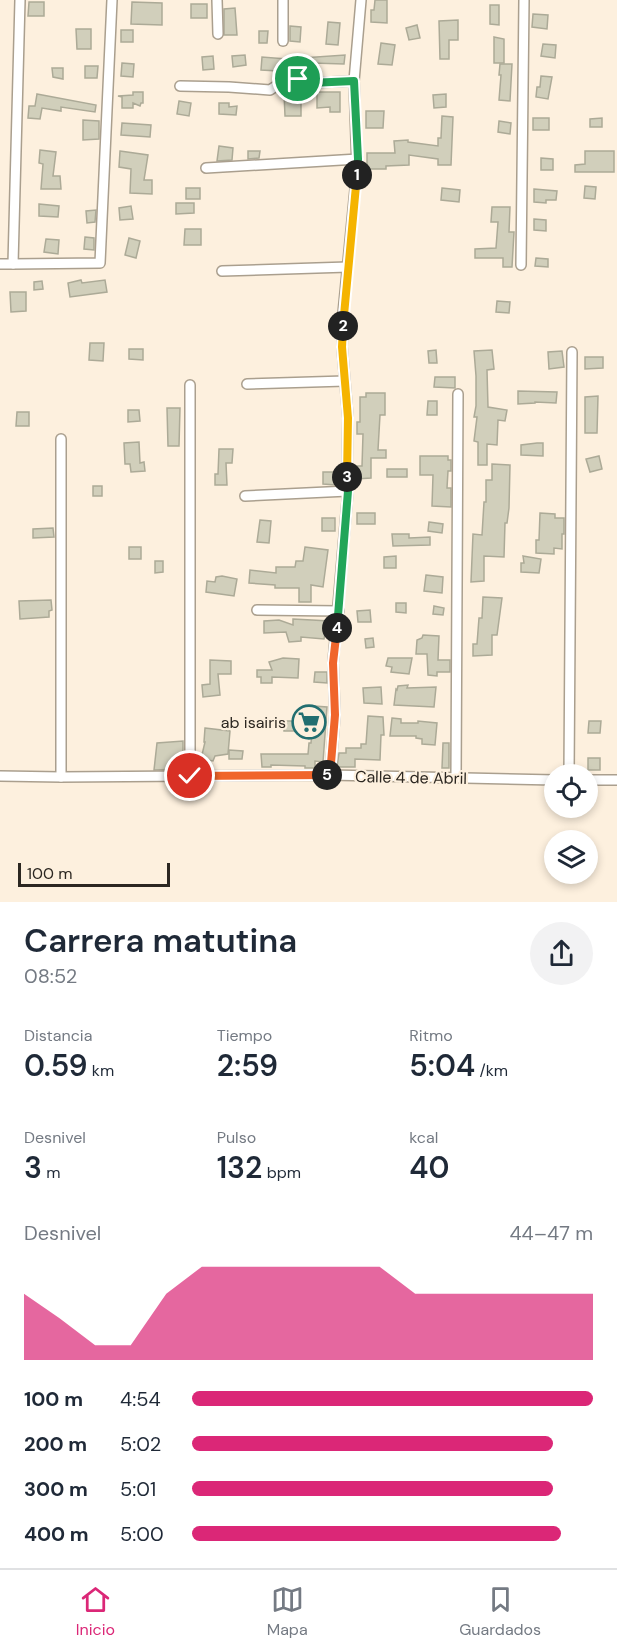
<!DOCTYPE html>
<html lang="es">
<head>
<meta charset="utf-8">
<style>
	body { margin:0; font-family:"DM Sans",sans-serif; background:#f2f2f3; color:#1f2937; height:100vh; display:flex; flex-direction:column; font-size:22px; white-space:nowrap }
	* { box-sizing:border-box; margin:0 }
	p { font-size:20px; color:#747a83 }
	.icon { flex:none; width:33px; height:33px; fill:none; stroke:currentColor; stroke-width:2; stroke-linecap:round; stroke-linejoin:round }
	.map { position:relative; height:902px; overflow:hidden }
	.drawer { display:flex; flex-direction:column; background:#fff; flex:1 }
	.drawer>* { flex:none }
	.buttons { position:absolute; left:544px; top:764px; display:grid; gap:12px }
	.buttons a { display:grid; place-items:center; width:54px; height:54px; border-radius:50%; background:#fff; box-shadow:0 3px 9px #0003; font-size:30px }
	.scale { position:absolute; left:18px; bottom:15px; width:152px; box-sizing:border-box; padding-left:6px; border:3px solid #2c2721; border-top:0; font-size:16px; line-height:21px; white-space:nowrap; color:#2c2721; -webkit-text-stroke:4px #fdf0de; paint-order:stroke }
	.pin { position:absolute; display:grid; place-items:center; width:51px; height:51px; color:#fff; margin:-26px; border:3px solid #fff; border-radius:50%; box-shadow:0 2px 6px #0007 }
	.km { position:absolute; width:30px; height:30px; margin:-15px; border-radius:50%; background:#222; color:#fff; font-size:16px; line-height:30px; text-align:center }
	.round { display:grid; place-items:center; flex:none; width:63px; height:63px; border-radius:32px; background:#f2f2f3 }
	.summary { display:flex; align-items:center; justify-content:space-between; height:102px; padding:0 24px }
	h1 { font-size:33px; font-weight:600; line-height:45px }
	.stats { display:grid; grid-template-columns:repeat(3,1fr); gap:9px; height:102px; padding:6px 24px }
	.stats div { display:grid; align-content:center }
	.stats b { font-size:30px; font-weight:600 }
	.stats small { font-size:16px; font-weight:400 }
	.stats p { font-size:16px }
	.chart { height:168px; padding:12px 24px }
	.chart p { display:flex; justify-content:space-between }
	.chart svg { width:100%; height:108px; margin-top:6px; fill:#db2777; opacity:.7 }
	ul { padding:0 24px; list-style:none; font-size:20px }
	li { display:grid; grid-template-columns:96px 72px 1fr; align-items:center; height:45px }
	li i { height:15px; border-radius:8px; background:#db2777 }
	.menu { display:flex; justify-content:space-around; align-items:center; height:84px; border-top:2px solid #e0e1e3; background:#fff; font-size:16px; color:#747a83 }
	.menu a { display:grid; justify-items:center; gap:3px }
	.menu .current { color:#db2777 }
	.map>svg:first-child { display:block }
	.building { fill:#d1cfbb; stroke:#acaa97; stroke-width:1.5 }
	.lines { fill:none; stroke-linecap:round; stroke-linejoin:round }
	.street-casing { stroke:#aa9f8e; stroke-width:12 }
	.street { stroke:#fff; stroke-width:9 }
	.split-1-casing { stroke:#fff; stroke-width:12 }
	.split-2-casing { stroke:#fff; stroke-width:12 }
	.split-3-casing { stroke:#fff; stroke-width:12 }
	.split-4-casing { stroke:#fff; stroke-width:12 }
	.split-5-casing { stroke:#fff; stroke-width:12 }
	.split-6-casing { stroke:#fff; stroke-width:12 }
	.split-1 { stroke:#22a559; stroke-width:8 }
	.split-2 { stroke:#f5b400; stroke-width:8 }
	.split-3 { stroke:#f5b400; stroke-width:8 }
	.split-4 { stroke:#22a559; stroke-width:8 }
	.split-5 { stroke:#f0652b; stroke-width:8 }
	.split-6 { stroke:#f0652b; stroke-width:8 }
	.labels { text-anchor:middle; stroke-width:4.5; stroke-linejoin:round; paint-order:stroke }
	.poi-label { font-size:16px; fill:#2c2721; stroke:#fdf0de; text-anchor:end }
	.street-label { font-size:16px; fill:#2c2721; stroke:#fdf0de }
</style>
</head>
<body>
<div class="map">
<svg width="617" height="902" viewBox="0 0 617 902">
	<rect width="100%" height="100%" fill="#fdf0de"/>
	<g class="building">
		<path d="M375,0H387V23L371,22V10H374Z"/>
		<path d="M29,2H44V16H28Z"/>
		<path d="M132,2L162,3V25L131,24Z"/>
		<rect x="191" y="4" width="16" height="14"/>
		<path d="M490,5H499V25L490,24Z"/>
		<path d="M235,8L237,35H224V9Z"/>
		<path d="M533,14L548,15L547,29L532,27Z"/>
		<path d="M458,20V40H449V59H440L439,21Z"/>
		<path d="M328,22L340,23L338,45L326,44Z"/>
		<path d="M417,25L420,38L409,40L406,28Z"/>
		<path d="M290,26L301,27L300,42L290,41Z"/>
		<path d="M76,29H91V49H77Z"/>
		<rect x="121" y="30" width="12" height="12"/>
		<path d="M259,31H268L267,43H259Z"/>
		<path d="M494,37L504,39V63H494Z"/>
		<path d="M381,43L395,45L392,65L378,64Z"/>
		<path d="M543,44L556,45L555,58L541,56Z"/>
		<path d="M245,55L246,65L233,67L232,56Z"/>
		<path d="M345,55L344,64L312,63L313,73L261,70L262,57L287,59Z"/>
		<path d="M213,56L214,69L203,70L202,57Z"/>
		<path d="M122,63L134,64L133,77L121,76Z"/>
		<path d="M500,64H512L510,101L499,100L501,75H499Z"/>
		<path d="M85,66H98L97,78H85Z"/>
		<path d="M52,68H63V79L53,77Z"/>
		<path d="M541,76L552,77L548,99L536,97L537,87H540Z"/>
		<path d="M133,92H143V103H141L140,106L133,103V108H122V97L118,96L133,95Z"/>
		<path d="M317,92H340V112H330V107L317,108Z"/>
		<path d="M284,93H301V116H285Z"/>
		<path d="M37,94L96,105L95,112L61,107V111L42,108L40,119L28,118L29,106H35Z"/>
		<path d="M446,94V107L434,108L433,95Z"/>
		<path d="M179,101L191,103L189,116L177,114Z"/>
		<path d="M219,103H229V107L237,106L236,115L219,114Z"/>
		<path d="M366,111H384L383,128H366Z"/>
		<path d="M442,116L453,117L451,165H438V159L409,155V165L386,166V169H367V153H395L394,141L408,140V142L438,146V138H441Z"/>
		<rect x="533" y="118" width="16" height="12"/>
		<path d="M602,118V127H590V119Z"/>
		<path d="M83,120L99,121V139L83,140Z"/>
		<path d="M499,121L511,123L510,134L498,132Z"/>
		<path d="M122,123L151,125L150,137L121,135Z"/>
		<path d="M219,146L233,148L232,160L217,161Z"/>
		<path d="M40,150L56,152L53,176H60L61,189H41L43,164L39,163Z"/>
		<path d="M120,151L148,155L144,180H152V194L130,193L131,169L119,167Z"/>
		<path d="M248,151H260L259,158L248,159Z"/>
		<path d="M585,151H614V172H575V165L585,164Z"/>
		<path d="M541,158L553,159V170H541Z"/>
		<path d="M585,186L596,187L595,199L584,198Z"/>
		<rect x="186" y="188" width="14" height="11"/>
		<path d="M442,188L460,190L459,202L441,200Z"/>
		<path d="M534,189L557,191L556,200H546V203L534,202Z"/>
		<path d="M176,203H194V213L176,214Z"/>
		<path d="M39,204L59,206L58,217L39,216Z"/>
		<path d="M131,206L133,219L120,220L119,208Z"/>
		<path d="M492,207H510L509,232H514L512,267H503V258H475V249L496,248L498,222H491Z"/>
		<path d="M96,210L95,222L87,223L86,211Z"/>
		<path d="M534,219L546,220V231L534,230Z"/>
		<path d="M185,229H201V245H184Z"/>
		<path d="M85,237L94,238V250L84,249Z"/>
		<path d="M129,238L140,241L136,258L125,255Z"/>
		<path d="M46,239L59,240L58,254L44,252Z"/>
		<path d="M536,258L548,259V267L535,266Z"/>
		<path d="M81,280L82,283L105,280L107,292L70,297L68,283Z"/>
		<path d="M42,281L43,289L34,290V282Z"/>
		<path d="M10,292H26V311L11,312Z"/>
		<path d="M497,301L510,302L509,313L496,312Z"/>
		<path d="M90,343H104L103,361L89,360Z"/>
		<path d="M129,349H143V360L129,359Z"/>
		<path d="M436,350L437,363H429L428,351Z"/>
		<path d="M492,350L494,369L487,370L488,407L507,410L505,421L498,420L497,445L487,444V465H478V442L474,441L477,417H474L476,406V376L474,351Z"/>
		<path d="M562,351L564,367L549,369L548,352Z"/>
		<path d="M585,357H603V368L585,369Z"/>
		<path d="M435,377H455V388L434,387Z"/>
		<path d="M518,391L557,392L556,403L535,402V403L518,404Z"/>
		<path d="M366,393H385V415H380L378,450H386V458H371V478L356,479V466H362L363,434H357V422H360V397H366Z"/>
		<path d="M598,396L597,433H585V397Z"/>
		<path d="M428,401H437V415H427Z"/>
		<path d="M167,408H180L179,446H168Z"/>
		<path d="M128,410H139L140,421L128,422Z"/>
		<path d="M17,412H29V426H16Z"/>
		<path d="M139,442L140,463L144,462L145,471L131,472L130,464H125L124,443Z"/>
		<path d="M537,443H543V456L521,455V445Z"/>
		<path d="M219,449H233L232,463H226L227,485H215V474H218Z"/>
		<path d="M420,456H448V460H451V471H448L447,488H451V507L432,506L433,475H420Z"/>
		<path d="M599,456L602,469L590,472L586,459Z"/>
		<path d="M492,464L510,465L509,508L507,523H505L504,557L484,556V581L471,582L473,534L482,535L484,502H486V480H492Z"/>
		<rect x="387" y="469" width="20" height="8"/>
		<path d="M323,472H336V485L323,484Z"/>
		<rect x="93" y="486" width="9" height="10"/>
		<rect x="357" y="513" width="18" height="11"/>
		<path d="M540,513L555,514V518H564V534H562V549L554,548V554L536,553V540H539Z"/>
		<rect x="322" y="518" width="13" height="13"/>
		<path d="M260,520L271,521L269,543L257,542Z"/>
		<path d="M429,522L443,524L442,533L428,531Z"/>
		<path d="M53,528L54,537L33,538V529Z"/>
		<path d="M392,534H409V538L430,537V545L393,546Z"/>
		<rect x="129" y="547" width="12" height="12"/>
		<path d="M305,547L328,550L323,587L311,585V602H299V588H275V585L249,583L250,570L276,573V567H295L296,561H303Z"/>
		<path d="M396,556V568H384V557Z"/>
		<path d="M523,556L541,559L539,573L521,572V563H524Z"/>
		<path d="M155,561H163V572L155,573Z"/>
		<path d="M426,575L443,577L442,593L424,591Z"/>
		<path d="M222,576L237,579L234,596L206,592L207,581L215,582L216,577Z"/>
		<path d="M483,597L502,598L497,635H492V655L473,656V644H477L479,618H482Z"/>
		<path d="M51,600L52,610L49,611V617L20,619L19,601Z"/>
		<path d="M396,603H406V613L396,612Z"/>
		<path d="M434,606L444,608L443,615L433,614Z"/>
		<path d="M370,610L371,622H358L357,611Z"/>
		<path d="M293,619L330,621L329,635L325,634L324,639L301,637V641L289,642L286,632L264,633V621L279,620L293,625Z"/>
		<path d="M423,635L439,636L438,660H450V672H437V676L428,675L427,654H416L417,640L422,638Z"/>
		<path d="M373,638L374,647L366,648L365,639Z"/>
		<path d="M283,658L299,659L298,678L272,677V683H261V677H257V670H272L269,662Z"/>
		<path d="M388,658H412L409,674L391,672L392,667L386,666Z"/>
		<path d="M210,660L231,661V674H218L220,695L203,697L202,685L210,684Z"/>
		<path d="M315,672H327V683L314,682Z"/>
		<path d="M408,685L407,688L436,687L434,707L394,705L396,689L397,690L398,686Z"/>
		<path d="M381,687L382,704L364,703L363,688Z"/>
		<path d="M314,706L327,707L323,762L315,761V768H305V766L271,765V767H262L261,754H308L309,743H311Z"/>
		<path d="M368,716L383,717L384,735H381L380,760L355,759V767H337L339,753H346V748H361V744H366Z"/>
		<path d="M392,718L401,719V723H418V721L437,723L435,745L422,744V739L416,738V736H390Z"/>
		<rect x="284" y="721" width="11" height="10"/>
		<path d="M589,721H601L600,733H588Z"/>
		<path d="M205,728L230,731L228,754L215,756L213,761L201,759L205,742H204Z"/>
		<path d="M183,741V769L154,770L157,743Z"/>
		<path d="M443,743H449V768H442Z"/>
		<path d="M229,750L243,751L242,759H229Z"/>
		<rect x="588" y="758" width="12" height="12"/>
	</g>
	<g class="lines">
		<g class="street-casing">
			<g id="street">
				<path d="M20,0L13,264L100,263L112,0"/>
				<path d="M217,0L218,34"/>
				<path d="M283,41V0"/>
				<path d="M180,86L229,87L270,90L282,82L298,79L309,83L354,81"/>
				<path d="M206,168L358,159"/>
				<path d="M0,264H13"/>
				<path d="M521,265L524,0"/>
				<path d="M222,271L348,267"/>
				<path d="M247,384L345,381"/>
				<path d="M245,496L348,491"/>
				<path d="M257,610L339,611"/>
				<path d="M569,774L572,352"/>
				<path d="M330,775L335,715L333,663L348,491L347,468L348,418L342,347L343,313L357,169L354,81L361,0"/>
				<path d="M0,776L61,777L330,775L555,780"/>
				<path d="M190,776V385"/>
				<path d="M61,777V439"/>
				<path d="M456,778L458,394"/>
				<path d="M588,780H617"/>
			</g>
		</g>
		<use href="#street" class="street"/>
	</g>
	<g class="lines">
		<g class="split-1-casing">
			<path id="split-1" d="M298,79L309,83L354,81L358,159L357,175"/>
		</g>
		<g class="split-2-casing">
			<path id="split-2" d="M343,326L357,175"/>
		</g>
		<g class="split-3-casing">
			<path id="split-3" d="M343,326L342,347L348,418L347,477"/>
		</g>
		<g class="split-4-casing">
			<path id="split-4" d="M337,628L348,491L347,477"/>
		</g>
		<g class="split-5-casing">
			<path id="split-5" d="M327,775H330L335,715L333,663L337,628"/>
		</g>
		<g class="split-6-casing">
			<path id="split-6" d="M190,776L327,775"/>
		</g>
		<use href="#split-1" class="split-1"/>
		<use href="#split-2" class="split-2"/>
		<use href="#split-3" class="split-3"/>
		<use href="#split-4" class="split-4"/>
		<use href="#split-5" class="split-5"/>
		<use href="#split-6" class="split-6"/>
	</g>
	<defs>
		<g id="supermarket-ring" transform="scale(1.725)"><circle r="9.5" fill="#fdf0de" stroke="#226e70" stroke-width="1.5"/><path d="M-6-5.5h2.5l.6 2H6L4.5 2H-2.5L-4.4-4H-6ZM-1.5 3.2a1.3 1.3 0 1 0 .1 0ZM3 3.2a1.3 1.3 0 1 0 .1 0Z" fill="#226e70"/></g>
	</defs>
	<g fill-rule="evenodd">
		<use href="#supermarket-ring" x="309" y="722"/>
	</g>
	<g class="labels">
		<g class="poi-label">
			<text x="286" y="728">ab isairis</text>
		</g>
		<g class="street-label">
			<text transform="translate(411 777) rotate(1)" y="6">Calle 4 de Abril</text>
		</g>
	</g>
</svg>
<div class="buttons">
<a><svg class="icon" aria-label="locate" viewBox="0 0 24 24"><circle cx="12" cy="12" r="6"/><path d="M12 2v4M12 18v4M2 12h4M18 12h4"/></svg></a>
<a><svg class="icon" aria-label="layers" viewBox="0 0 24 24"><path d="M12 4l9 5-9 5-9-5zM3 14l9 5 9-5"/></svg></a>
</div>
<div class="scale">100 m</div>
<div class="pin" style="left:298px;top:79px;background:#1e9e55"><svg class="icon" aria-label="arrive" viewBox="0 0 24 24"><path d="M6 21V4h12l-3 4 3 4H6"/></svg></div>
<div class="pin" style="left:190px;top:776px;background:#d93025"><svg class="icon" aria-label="check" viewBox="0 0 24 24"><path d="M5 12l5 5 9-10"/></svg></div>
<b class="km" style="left:357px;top:175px">1</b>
<b class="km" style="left:343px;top:326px">2</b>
<b class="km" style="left:347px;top:477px">3</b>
<b class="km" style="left:337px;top:628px">4</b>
<b class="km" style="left:327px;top:775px">5</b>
</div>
<section class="drawer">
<div class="summary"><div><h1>Carrera matutina</h1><p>08:52</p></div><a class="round"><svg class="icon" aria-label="share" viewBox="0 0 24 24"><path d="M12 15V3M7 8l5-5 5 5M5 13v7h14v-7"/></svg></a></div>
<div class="stats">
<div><p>Distancia</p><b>0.59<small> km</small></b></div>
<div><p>Tiempo</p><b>2:59</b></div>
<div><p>Ritmo</p><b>5:04<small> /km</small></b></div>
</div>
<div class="stats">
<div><p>Desnivel</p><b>3<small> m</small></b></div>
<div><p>Pulso</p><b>132<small> bpm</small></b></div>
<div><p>kcal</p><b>40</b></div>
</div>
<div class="chart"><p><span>Desnivel</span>44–47 m</p>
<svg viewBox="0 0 160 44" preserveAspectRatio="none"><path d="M0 44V17L10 27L20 38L30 38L40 17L50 6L60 6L70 6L80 6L90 6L100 6L110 17L120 17L130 17L140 17L150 17L160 17V44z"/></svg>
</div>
<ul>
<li><b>100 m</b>4:54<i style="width:100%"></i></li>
<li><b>200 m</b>5:02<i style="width:90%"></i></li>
<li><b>300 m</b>5:01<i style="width:90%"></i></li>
<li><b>400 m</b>5:00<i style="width:92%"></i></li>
</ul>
</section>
<nav class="menu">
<a class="current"><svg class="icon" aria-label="home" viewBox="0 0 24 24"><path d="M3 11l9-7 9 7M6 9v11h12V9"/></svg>Inicio</a>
<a><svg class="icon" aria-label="map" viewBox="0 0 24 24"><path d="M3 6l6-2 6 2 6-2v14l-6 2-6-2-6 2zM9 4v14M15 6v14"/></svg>Mapa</a>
<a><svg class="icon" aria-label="saved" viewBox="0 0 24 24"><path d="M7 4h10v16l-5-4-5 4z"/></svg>Guardados</a>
</nav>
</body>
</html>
